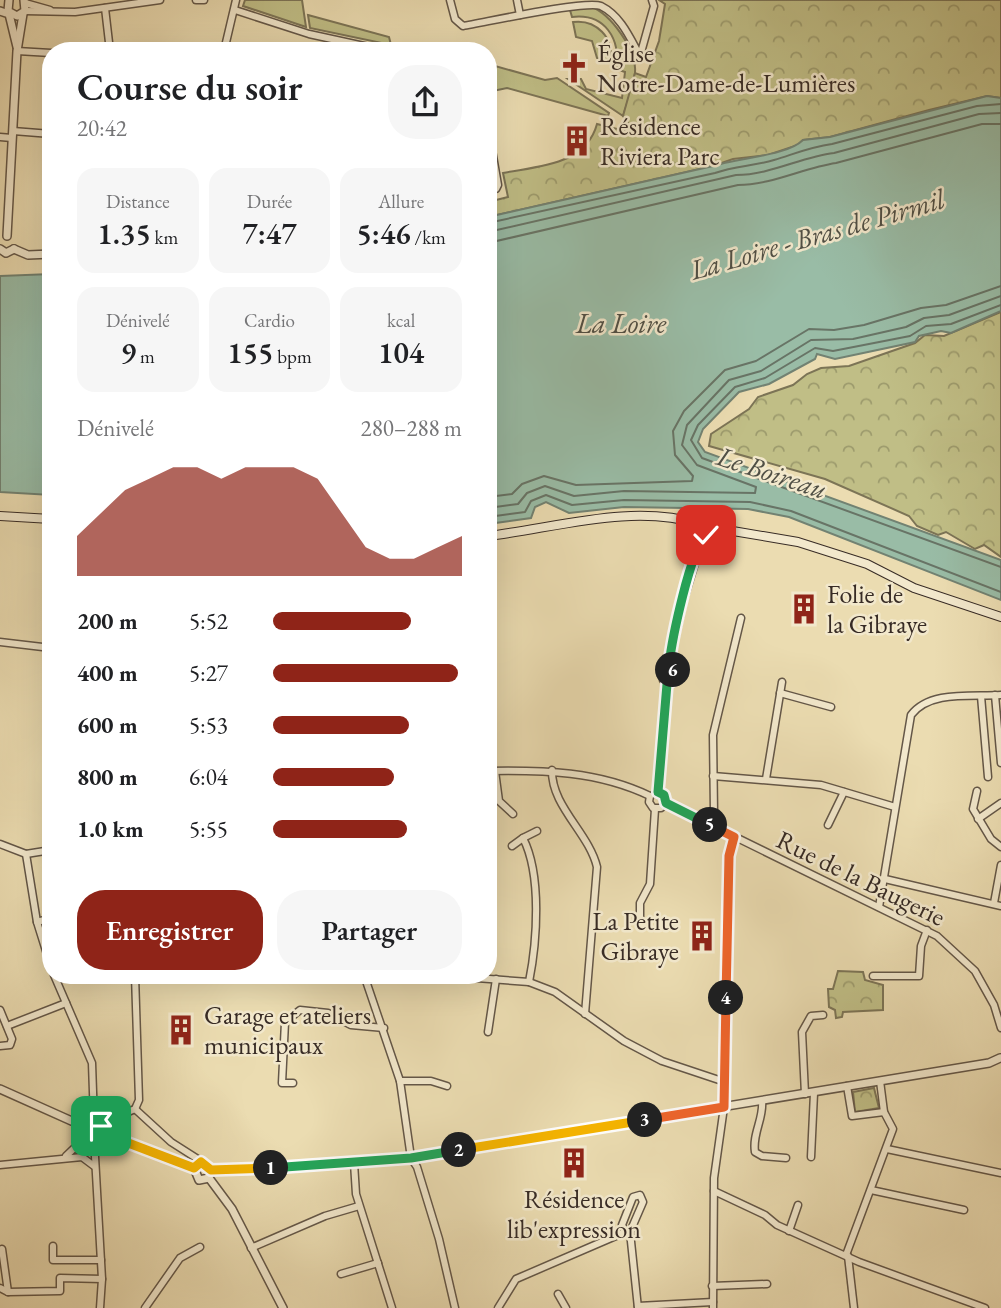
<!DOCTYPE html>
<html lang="fr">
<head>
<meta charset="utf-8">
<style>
	body { margin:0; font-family:"EB Garamond",serif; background:#f6f6f6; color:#202124; height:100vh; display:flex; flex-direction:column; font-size:26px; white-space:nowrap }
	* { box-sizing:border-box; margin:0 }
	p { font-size:23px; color:#757577 }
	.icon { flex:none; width:38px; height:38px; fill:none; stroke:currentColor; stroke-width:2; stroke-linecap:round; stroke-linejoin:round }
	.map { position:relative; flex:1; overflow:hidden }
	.sheet { position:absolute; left:42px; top:42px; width:455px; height:942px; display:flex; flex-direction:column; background:#fff; border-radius:28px; box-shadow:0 7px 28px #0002 }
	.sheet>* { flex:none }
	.pin { position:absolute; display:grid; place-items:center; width:60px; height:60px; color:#fff; margin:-30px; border-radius:14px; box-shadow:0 4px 10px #0006 }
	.km { position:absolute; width:35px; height:35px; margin:-18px; border-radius:50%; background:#222; color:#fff; font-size:19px; line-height:35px; text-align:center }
	.round { display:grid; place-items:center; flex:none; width:74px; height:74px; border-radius:28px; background:#f6f6f6 }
	.summary { display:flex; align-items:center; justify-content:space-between; height:119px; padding:0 35px }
	h1 { font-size:38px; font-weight:600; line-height:52px }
	.stats { display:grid; grid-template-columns:repeat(3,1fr); gap:10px; height:119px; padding:7px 35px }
	.stats div { display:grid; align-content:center; border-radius:18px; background:#f6f6f6; text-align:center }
	.stats b { font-size:30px; font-weight:600 }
	.stats small { font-size:19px; font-weight:400 }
	.stats p { font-size:19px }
	.chart { height:196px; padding:14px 35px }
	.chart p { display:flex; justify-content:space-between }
	.chart svg { width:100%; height:126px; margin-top:7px; fill:#8f2418; opacity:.7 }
	.action { display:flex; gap:14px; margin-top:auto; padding:14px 35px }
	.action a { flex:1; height:80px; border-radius:28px; background:#8f2418; color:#fff; font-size:28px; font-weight:600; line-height:80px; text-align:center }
	.action a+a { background:#f6f6f6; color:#202124 }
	ul { padding:0 35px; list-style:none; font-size:23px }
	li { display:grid; grid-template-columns:112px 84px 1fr; align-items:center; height:52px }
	li i { height:18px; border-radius:9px; background:#8f2418 }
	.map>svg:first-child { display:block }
	.grass { fill:#c0be86; stroke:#7c7456; stroke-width:2 }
	.park { fill:url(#park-crowns); stroke:#7c7456; stroke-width:2 }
	.water { fill:#99bca6; stroke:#728272; stroke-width:2 }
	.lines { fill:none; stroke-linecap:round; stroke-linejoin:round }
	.shore { stroke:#687466; stroke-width:2 }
	.minor-casing { stroke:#645748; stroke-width:9 }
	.tertiary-casing { stroke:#645748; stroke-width:10 }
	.secondary-casing { stroke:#372b25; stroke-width:10 }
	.minor { stroke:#f2e8cc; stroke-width:6 }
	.tertiary { stroke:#f2e8cc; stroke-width:7 }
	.secondary { stroke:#f2e8cc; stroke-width:8 }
	.split-1-casing { stroke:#fff; stroke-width:14 }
	.split-2-casing { stroke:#fff; stroke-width:14 }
	.split-3-casing { stroke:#fff; stroke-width:14 }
	.split-4-casing { stroke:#fff; stroke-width:14 }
	.split-5-casing { stroke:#fff; stroke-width:14 }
	.split-6-casing { stroke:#fff; stroke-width:14 }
	.split-7-casing { stroke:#fff; stroke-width:14 }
	.split-1 { stroke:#f5b400; stroke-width:9 }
	.split-2 { stroke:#22a559; stroke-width:9 }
	.split-3 { stroke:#f5b400; stroke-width:9 }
	.split-4 { stroke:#f0652b; stroke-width:9 }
	.split-5 { stroke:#f0652b; stroke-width:9 }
	.split-6 { stroke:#22a559; stroke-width:9 }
	.split-7 { stroke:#22a559; stroke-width:9 }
	.labels { text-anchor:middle; stroke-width:5; stroke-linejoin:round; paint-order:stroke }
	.poi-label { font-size:26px; fill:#372b25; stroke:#f2e8cc; text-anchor:start }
	.street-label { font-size:26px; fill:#372b25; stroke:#f2e8cc }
	.water-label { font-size:28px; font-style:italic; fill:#504f45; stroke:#f2e8cc }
</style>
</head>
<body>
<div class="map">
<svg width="1001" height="1308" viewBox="0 0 1001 1308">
	<defs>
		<pattern id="park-crowns" width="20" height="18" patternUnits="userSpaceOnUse" patternTransform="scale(1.75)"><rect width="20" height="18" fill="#c0be86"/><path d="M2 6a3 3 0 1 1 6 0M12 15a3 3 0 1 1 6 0" fill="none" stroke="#9d9b6d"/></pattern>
	</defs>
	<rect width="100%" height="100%" fill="#ebdcb1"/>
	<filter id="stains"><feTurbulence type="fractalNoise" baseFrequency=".00286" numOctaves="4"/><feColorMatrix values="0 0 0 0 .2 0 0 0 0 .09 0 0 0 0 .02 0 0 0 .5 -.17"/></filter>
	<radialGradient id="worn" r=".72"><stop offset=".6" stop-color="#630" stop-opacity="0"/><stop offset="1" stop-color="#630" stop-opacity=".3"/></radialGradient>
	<g class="grass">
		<path d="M245,0H302L306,27L243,6Z"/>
		<path d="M590,6C611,14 637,50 635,73C633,87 627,103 623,116L568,79H581L586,89L622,98L625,72L616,69C621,39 605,13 572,17L570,10Z"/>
		<path d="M308,15L389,37L391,45L310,28Z"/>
		<path d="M573,22C596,19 615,38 610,61L597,58L592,41L576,37Z"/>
		<path d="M488,64L545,80L557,78L609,113L608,116L507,88L488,92Z"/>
	</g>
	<g class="park">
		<path d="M659,0H1001V98L987,96L929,110L830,137L803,140L798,145L768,155L733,159L713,166L488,217V202L508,197L503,173C539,166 586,165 597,124L625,131L630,126L623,116L635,73L646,77L659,41L665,4Z"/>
		<path d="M1001,312V557L984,545L975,549L946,532L938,535L917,526L909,516L825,479L709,446L711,434L749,409L758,397L793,385L807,374L821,368L849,366L915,343L925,335L944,336Z"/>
		<path d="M838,971L863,972L865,980L883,985V1010L843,1012L842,1017L836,1018L835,1010L829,1007L828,989H833Z"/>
		<path d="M874,1088L879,1108L855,1112L853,1092Z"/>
	</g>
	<g class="water">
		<path d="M987,96L1001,98V311L951,333L941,331L919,336L915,342L835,359L817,354L815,359L769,384L739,392L703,429L698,442L705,452L1001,560V600L789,517L748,509L624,507L569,513L546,502L535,507L531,518L488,524V217L713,166C737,158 787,156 803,140L830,137Z"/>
		<path d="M51,274V495L0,492V276Z"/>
	</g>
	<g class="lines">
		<g class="shore">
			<path d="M488,223L715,173C734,166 754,166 774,160C794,154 810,147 832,144L977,106L1001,104"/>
			<path d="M488,232L736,175C770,175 801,157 834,153L979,114L1001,113"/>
			<path d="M488,243L738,185C772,185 803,168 836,163L982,124H1001"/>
			<path d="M1001,305L951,324L926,326L910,336L833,351L815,348L765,378L735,387L698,425L691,440L702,458L1001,567"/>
			<path d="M488,497L512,494L522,484L544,476L576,485L692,481L693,476L675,455L673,431L684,411L725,370L756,361L809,329L834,330L864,325L921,308L946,305L1001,286"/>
			<path d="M488,508L518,504L527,493L545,486L574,496L624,491L755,493L756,487L697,465L682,445L687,425L729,380L761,371L811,340L853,339L906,327L924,318L949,315L1001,296"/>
			<path d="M488,517L525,512L531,501L546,495L572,505L624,500L750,502L791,511L1001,592"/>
		</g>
		<g class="minor-casing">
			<g id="minor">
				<path d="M196,0H204"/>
				<path d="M450,0L455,19L463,26C487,22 585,0 601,6C621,16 630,38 640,56L654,6L652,0"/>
				<path d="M517,0L520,15"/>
				<path d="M25,3L50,10"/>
				<path d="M105,8L110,51"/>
				<path d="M235,10L309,34L387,51"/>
				<path d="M25,11L75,12L160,0"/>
				<path d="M17,51L51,53"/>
				<path d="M224,51L236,0"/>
				<path d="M488,127L498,185L496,189L488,191"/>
				<path d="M13,131L51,134"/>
				<path d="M0,137L12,138"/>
				<path d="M0,642L51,648"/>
				<path d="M667,684L672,681L673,671L669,665L683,602L704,534"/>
				<path d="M780,693L831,707"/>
				<path d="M995,695L1001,763"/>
				<path d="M981,696L988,777"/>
				<path d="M552,770C551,806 589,833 597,867L585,1014"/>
				<path d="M488,771C544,770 598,771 650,796"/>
				<path d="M495,771L499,801L513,814"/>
				<path d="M713,776L821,785L895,807"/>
				<path d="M766,779L782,682"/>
				<path d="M977,791L973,809L991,839L1001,847"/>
				<path d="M658,792L667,684L663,680L664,669L669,665"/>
				<path d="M650,796L649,802L653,808H661L666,803"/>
				<path d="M666,803L937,936L975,971L994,1005L1001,1028"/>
				<path d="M978,819L1001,803"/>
				<path d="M710,825L714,813L713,735L741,618"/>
				<path d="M828,825L844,792"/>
				<path d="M0,844L26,854L51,850"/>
				<path d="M512,846L523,838"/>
				<path d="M26,854L37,922L51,967"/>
				<path d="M488,859H492"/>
				<path d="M885,879L1001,906"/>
				<path d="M994,903L1001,865"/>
				<path d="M879,907L911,715C930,690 972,697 1001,695"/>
				<path d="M37,922L51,918"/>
				<path d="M640,926V903L650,884L655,809"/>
				<path d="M54,975L92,1063L94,1121"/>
				<path d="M364,975L400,1081L411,1158L417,1167L439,1239L455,1308"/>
				<path d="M435,975L529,982L555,992L624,1041L662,1061L725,1082"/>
				<path d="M873,976H919L921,946L927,930"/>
				<path d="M529,982C537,942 542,875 523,838L537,831"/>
				<path d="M0,1010L12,1039L10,1045L0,1046"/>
				<path d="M7,1026L66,1003"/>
				<path d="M488,1032L496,979"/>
				<path d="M400,1081H431L447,1086"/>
				<path d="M293,1083H282L285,1022L300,1010L328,1013L351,1025L384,1028"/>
				<path d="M847,1086L852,1116L884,1112"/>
				<path d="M805,1094L802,1032L811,1016L823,1015"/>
				<path d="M762,1101C764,1118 752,1134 755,1152L762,1156L786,1158"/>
				<path d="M135,1109L171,1142L204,1163"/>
				<path d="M100,1124L135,1109L139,1100L135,975"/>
				<path d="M94,1139L102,1279L100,1308"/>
				<path d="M887,1149L1001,1173"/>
				<path d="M66,1156L87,1136"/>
				<path d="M811,1157L814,1093"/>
				<path d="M354,1163L356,1194L392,1308"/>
				<path d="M0,1165L82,1157L94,1166"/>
				<path d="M871,1190L964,1210"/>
				<path d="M714,1191L765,1215L777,1225L859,1262L985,1308"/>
				<path d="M789,1231L798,1205"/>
				<path d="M630,1232H625L622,1225L633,1197L640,1195L643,1202L630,1232L638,1308"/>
				<path d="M53,1246V1260H101"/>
				<path d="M251,1248L325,1216L359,1206"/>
				<path d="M2,1249L8,1292"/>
				<path d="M846,1255L893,1129L884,1112L880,1081"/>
				<path d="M848,1256L854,1308"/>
				<path d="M341,1274L378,1263"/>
				<path d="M712,1286L767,1284"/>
				<path d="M0,1288L8,1292L60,1291V1278L102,1279"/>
				<path d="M558,1294L566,1308"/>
				<path d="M638,1306L713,1302"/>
				<path d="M145,1308L180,1258L200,1247"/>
				<path d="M498,1308L516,1279L625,1232"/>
				<path d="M713,1308L714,1178L724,1107L729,856L734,837"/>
			</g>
		</g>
		<g class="tertiary-casing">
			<g id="tertiary">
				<path d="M9,0L8,11L17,16L25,11L24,0"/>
				<path d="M0,11L9,14L17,47"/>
				<path d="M7,236L17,51L23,14"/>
				<path d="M0,249L6,253L14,249"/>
				<path d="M14,249L28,255L51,254"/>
				<path d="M0,1089L85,1127"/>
				<path d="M85,1127L86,1135L91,1139L102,1133"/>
				<path d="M85,1127L89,1122H96L101,1126L102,1133"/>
				<path d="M102,1133L194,1168"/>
				<path d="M194,1168L199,1180L209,1178"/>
				<path d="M194,1168L203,1162L211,1170"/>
				<path d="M211,1170L411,1158L989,1063L1000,1058"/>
				<path d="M209,1178L232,1209L283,1308"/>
			</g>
		</g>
		<g class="secondary-casing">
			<g id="secondary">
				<path d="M0,516L51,519"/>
				<circle cx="707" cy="527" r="8"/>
				<path d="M715,528L798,542L867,564L914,588L1001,617"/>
				<path d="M488,536C555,528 633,503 699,524"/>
			</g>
		</g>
		<use href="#minor" class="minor"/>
		<use href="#tertiary" class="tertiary"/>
		<use href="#secondary" class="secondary"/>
	</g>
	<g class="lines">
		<g class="split-1-casing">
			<path id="split-1" d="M101,1126L102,1133L194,1168L201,1162L211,1170L271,1168"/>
		</g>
		<g class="split-2-casing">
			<path id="split-2" d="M271,1168L411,1158L459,1150"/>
		</g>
		<g class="split-3-casing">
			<path id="split-3" d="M459,1150L645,1120"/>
		</g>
		<g class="split-4-casing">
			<path id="split-4" d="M645,1120L724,1107L726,998"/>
		</g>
		<g class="split-5-casing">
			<path id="split-5" d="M710,825L734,837L729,856L726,998"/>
		</g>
		<g class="split-6-casing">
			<path id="split-6" d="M673,670L672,681L667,684L658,792L664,795L666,803L710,825"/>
		</g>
		<g class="split-7-casing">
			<path id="split-7" d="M673,670L669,665C672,639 690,551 706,535"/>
		</g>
		<use href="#split-1" class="split-1"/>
		<use href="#split-2" class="split-2"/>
		<use href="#split-3" class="split-3"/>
		<use href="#split-4" class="split-4"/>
		<use href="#split-5" class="split-5"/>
		<use href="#split-6" class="split-6"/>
		<use href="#split-7" class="split-7"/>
	</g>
	<defs>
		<g id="church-bare" transform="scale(2.415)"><path d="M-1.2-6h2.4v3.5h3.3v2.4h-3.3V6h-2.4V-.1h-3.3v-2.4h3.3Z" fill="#8f2418" stroke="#f2e8cc" stroke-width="2.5" paint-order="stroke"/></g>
		<g id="building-bare" transform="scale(2.415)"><path d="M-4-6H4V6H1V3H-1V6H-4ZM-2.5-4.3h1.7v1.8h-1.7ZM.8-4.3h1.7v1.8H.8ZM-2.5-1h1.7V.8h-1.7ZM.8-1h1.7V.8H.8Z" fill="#8f2418" stroke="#f2e8cc" stroke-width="2.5" paint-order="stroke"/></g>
	</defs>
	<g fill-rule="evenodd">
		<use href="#church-bare" x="574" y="68"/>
		<use href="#building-bare" x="577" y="141"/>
		<use href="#building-bare" x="804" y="609"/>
		<use href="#building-bare" x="702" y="936"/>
		<use href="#building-bare" x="181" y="1030"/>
		<use href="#building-bare" x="574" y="1163"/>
	</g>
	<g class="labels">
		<g class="poi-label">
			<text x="597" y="62">Église<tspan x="597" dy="30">Notre-Dame-de-Lumières</tspan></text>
			<text x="600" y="135">Résidence<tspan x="600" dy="30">Riviera Parc</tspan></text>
			<text x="827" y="603">Folie de<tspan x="827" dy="30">la Gibraye</tspan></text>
			<text x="679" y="930" text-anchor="end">La Petite<tspan x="679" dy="30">Gibraye</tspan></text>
			<text x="204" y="1024">Garage et ateliers<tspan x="204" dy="30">municipaux</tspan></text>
			<text x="574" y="1208" text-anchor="middle">Résidence<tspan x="574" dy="30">lib'expression</tspan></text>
		</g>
		<g class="street-label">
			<text transform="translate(861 878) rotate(26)" y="9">Rue de la Baugerie</text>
		</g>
		<g class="water-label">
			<text transform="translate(817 234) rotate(-16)" y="10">La Loire - Bras de Pirmil</text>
			<text x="621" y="333">La Loire</text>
			<text transform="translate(772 472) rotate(18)" y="10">Le Boireau</text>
		</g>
	</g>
	<rect width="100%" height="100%" filter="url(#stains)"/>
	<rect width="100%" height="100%" fill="url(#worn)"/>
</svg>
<div class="pin" style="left:101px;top:1126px;background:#1e9e55"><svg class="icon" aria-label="arrive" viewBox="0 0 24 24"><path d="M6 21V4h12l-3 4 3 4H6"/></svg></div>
<div class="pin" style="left:706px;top:535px;background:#d93025"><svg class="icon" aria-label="check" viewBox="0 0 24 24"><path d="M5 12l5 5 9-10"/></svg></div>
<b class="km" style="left:271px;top:1168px">1</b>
<b class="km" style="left:459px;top:1150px">2</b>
<b class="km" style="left:645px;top:1120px">3</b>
<b class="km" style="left:726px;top:998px">4</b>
<b class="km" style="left:710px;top:825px">5</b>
<b class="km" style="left:673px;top:670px">6</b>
<section class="sheet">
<div class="summary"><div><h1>Course du soir</h1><p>20:42</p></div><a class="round"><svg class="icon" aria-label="share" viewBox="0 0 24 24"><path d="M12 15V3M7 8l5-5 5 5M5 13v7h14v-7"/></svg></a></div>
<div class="stats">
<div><p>Distance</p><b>1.35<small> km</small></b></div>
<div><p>Durée</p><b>7:47</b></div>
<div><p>Allure</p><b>5:46<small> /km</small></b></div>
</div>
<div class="stats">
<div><p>Dénivelé</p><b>9<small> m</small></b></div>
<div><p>Cardio</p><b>155<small> bpm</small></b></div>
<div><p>kcal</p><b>104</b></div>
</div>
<div class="chart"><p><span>Dénivelé</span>280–288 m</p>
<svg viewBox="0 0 160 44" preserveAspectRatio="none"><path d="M0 44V30L10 22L20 14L30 10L40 6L50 6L60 10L70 6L80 6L90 6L100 10L110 22L120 34L130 38L140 38L150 34L160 30V44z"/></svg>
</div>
<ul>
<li><b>200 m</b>5:52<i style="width:73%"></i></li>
<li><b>400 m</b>5:27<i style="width:98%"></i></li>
<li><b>600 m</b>5:53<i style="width:72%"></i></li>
<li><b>800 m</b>6:04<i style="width:64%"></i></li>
<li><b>1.0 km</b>5:55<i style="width:71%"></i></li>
</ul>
<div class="action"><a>Enregistrer</a><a>Partager</a></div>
</section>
</div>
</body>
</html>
